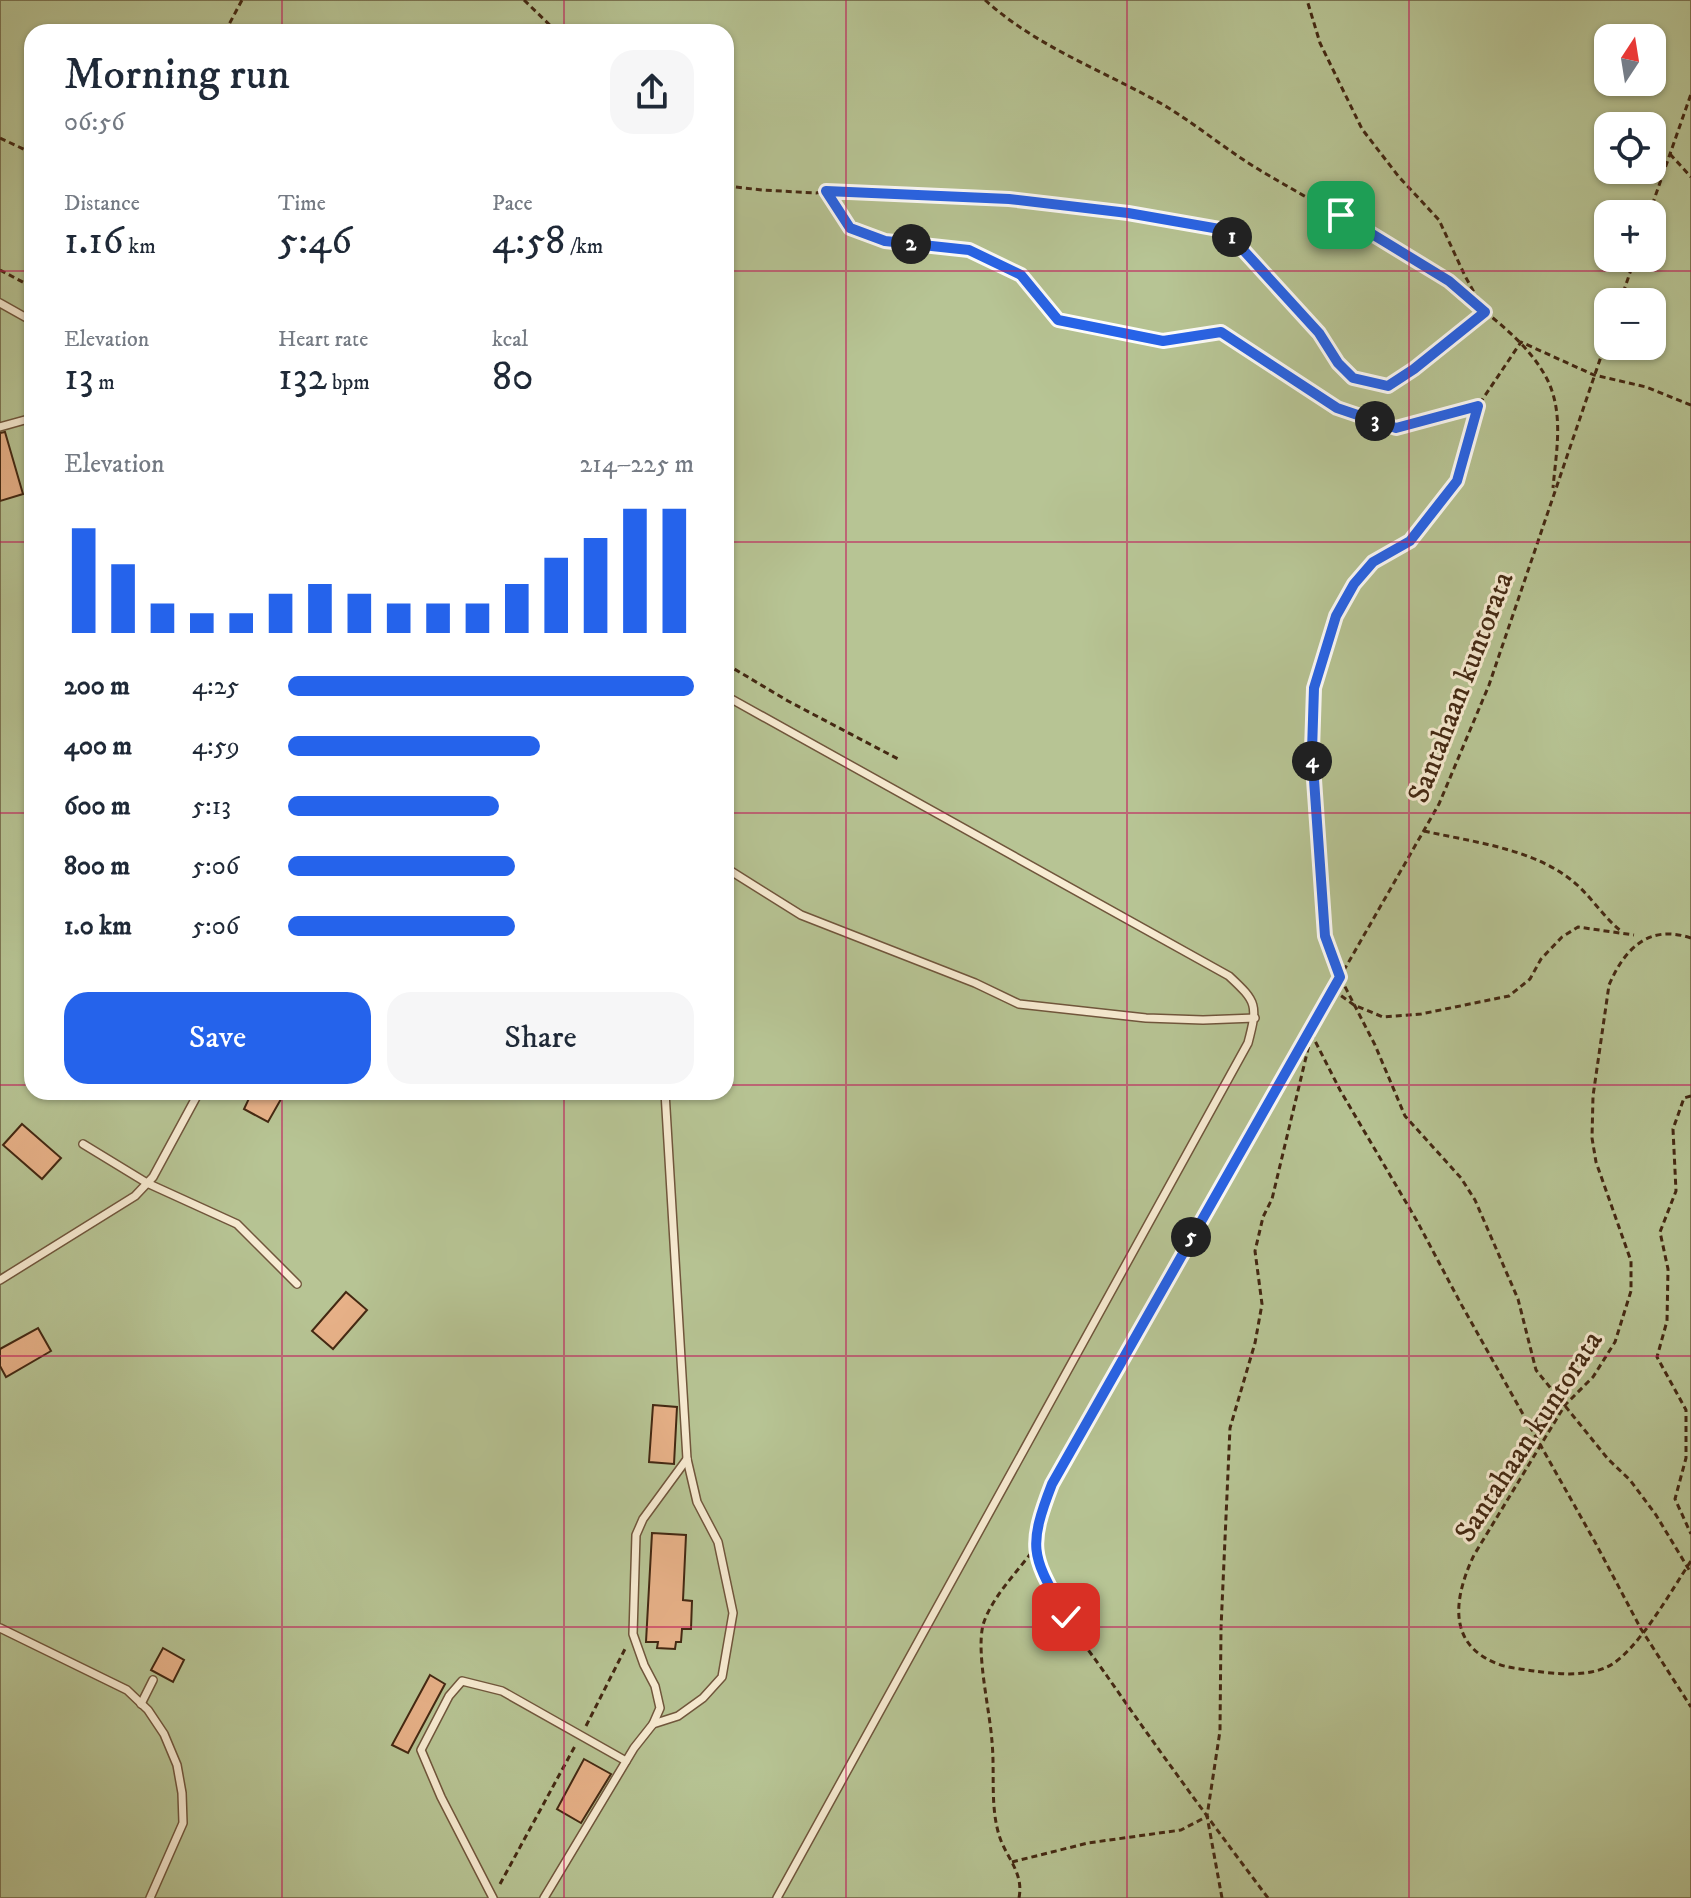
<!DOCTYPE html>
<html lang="en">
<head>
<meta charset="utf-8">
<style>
	body { margin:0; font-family:"IM FELL DW Pica",serif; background:#f6f6f7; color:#1f2937; height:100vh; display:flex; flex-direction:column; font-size:30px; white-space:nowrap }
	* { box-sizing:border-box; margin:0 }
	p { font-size:26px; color:#747a83 }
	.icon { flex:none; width:44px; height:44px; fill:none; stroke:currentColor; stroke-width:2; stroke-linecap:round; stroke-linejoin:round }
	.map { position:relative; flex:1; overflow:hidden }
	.details { position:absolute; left:24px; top:24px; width:710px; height:1076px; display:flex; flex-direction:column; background:#fff; border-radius:24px; box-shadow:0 2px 6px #0004 }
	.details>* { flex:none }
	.needle { width:52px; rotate:12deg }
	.buttons { position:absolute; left:1594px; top:24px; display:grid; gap:16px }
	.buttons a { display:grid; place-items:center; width:72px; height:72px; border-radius:16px; background:#fff; box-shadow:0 2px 6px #0004; font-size:40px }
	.pin { position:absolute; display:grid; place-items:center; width:68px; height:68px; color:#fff; margin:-34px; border-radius:16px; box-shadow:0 4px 12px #0006 }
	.km { position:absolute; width:40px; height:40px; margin:-20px; border-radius:50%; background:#222; color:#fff; font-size:22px; line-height:40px; text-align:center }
	.round { display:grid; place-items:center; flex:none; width:84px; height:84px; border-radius:24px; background:#f6f6f7 }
	.headline { display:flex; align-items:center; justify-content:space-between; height:136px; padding:0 40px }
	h1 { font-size:44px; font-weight:600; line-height:60px }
	.metrics { display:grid; grid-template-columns:repeat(3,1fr); gap:12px; height:136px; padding:8px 40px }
	.metrics div { display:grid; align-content:center }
	.metrics b { font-size:40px; font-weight:600 }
	.metrics small { font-size:22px; font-weight:400 }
	.metrics p { font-size:22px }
	.chart { height:224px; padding:16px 40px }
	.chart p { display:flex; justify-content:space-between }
	.chart svg { width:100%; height:144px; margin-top:8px; stroke:#2563eb; stroke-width:6 }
	.primary-button { display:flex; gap:16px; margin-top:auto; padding:16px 40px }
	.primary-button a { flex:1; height:92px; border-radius:24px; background:#2563eb; color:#fff; font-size:32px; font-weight:600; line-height:92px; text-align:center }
	.primary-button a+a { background:#f6f6f7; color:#1f2937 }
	ul { padding:0 40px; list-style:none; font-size:26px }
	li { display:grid; grid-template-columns:128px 96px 1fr; align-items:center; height:60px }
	li i { height:20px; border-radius:10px; background:#2563eb }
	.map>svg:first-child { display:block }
	.green { fill:#b7c494; stroke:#7d7653; stroke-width:2; fill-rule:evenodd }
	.building { fill:#e7b188; stroke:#432812; stroke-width:2 }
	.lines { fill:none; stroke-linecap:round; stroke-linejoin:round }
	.lane-casing { stroke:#70563c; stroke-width:10 }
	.path { stroke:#432812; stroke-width:3; stroke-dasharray:6 4; stroke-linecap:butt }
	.lane { stroke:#f8ecd3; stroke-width:7 }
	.route-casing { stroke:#fff; stroke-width:16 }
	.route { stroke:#2563eb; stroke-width:10 }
	.grid { fill:none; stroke:#c2185b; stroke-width:2; stroke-opacity:0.55 }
	.labels { text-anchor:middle; stroke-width:6; stroke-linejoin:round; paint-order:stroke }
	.street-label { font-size:30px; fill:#432812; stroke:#f8ecd3 }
</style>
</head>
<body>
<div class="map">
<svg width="1691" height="1898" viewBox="0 0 1691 1898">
	<rect width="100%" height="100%" fill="#f5e1bb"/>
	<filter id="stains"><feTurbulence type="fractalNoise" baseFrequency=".0025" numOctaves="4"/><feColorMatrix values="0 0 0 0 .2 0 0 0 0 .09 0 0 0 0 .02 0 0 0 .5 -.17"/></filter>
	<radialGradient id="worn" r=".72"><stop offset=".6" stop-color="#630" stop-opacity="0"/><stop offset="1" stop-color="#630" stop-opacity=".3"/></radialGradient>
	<path class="green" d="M0,0H1691V1898H0ZM32,32H726V1092H32ZM1608,38H1652V82H1608ZM1608,126H1652V170H1608ZM1608,214H1652V258H1608ZM1608,302H1652V346H1608Z"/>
	<g class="building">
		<path d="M5,432L23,494L0,501V433Z"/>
		<path d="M252,1092H285L268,1122L244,1109Z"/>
		<path d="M22,1124L61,1158L42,1179L3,1145Z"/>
		<path d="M346,1292L367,1310L333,1349L312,1331Z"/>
		<path d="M38,1328L51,1351L6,1377L0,1366V1349Z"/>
		<path d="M653,1405L677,1407L674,1464L649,1462Z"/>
		<path d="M652,1533L686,1535L683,1600L692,1601L691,1629H682L681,1642H676L675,1649L657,1648L658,1642H646Z"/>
		<path d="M163,1648L184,1660L173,1682L151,1670Z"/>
		<path d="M430,1675L445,1684L408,1753L392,1745Z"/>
		<path d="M584,1759L611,1774L581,1823L557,1809Z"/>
	</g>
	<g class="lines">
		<g class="lane-casing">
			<g id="lane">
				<path d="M0,303L32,321"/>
				<path d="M0,427L32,418"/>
				<path d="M726,696L1229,976C1257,1002 1258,1005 1248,1043L777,1898"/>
				<path d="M726,868L801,915L975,983L1019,1004L1146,1018L1203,1020L1255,1018"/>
				<path d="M83,1144L147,1183L237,1224L297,1284"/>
				<path d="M0,1280L135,1196L153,1177L199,1092"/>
				<path d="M0,1628L127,1690L148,1710L164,1734L177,1765L182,1793L183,1823L150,1898"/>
				<path d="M141,1704L153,1680"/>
				<path d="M653,1724L660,1708L655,1686L644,1665L633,1634L636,1535L643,1519L687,1459"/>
				<path d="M493,1898L441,1797L421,1750L449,1696L462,1681L502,1691L626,1761"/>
				<path d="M544,1898L634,1748L653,1724L678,1716L703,1698L722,1677L733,1613L718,1542L697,1502L687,1459L665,1092"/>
			</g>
		</g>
		<g class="path">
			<path d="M524,0L557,32"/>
			<path d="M985,0C1037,47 1102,70 1162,104C1199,126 1231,154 1268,175C1341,218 1417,256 1483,310C1508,330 1533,351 1548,381C1564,415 1556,453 1553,488"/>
			<path d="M225,32L242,0"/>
			<path d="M0,138L32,153"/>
			<path d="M1670,154L1691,177"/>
			<path d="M726,186L762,190L816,193L839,189L922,197L1009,199L1128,213L1225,230L1319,333L1338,363L1353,378L1388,386L1414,369L1485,312L1465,276L1439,220L1399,177L1362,129L1320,43L1307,0"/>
			<path d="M826,191L850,228L885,241L969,250L1021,275L1058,320L1163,341L1221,332L1337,408L1396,428L1477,406"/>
			<path d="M1649,214L1691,94"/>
			<path d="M0,270L32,287"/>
			<path d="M1620,302L1635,258"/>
			<path d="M1691,405L1646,387L1594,375L1521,342L1478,406L1457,481L1410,541L1373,562L1354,584L1336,616L1324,649L1314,688L1311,719L1325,936L1340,977L1375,1045L1405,1116L1461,1178L1475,1200L1518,1299L1536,1370L1608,1459L1630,1480L1656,1515L1691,1573"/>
			<path d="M726,664L788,701L900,760"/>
			<path d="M1424,831C1472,842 1530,848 1570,879C1589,893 1602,916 1621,931"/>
			<path d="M1691,938C1649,924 1625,948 1609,985L1593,1096L1592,1138L1596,1162L1631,1261V1291L1615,1342L1593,1377L1565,1405L1474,1555C1455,1595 1445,1644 1498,1664C1508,1668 1522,1669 1534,1671C1556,1674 1586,1677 1607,1667C1637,1653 1672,1589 1691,1561"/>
			<path d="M1333,990L1354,1005L1383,1017L1421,1014L1509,996L1530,979L1541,959L1562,937L1578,927L1634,935"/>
			<path d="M1311,1033L1340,1090L1417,1221L1461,1304L1595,1542L1641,1629L1691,1707"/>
			<path d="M1691,1096L1684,1098L1673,1129L1676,1191L1660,1232L1668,1269L1667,1321L1657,1357L1686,1410V1458L1675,1499L1691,1534"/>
			<path d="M586,1726L626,1647"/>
			<path d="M1012,1862L1088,1843L1181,1830L1206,1817"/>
			<path d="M500,1884L575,1746"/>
			<path d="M1019,1898C1024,1872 1006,1858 999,1835C990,1805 995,1773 992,1742C990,1711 976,1654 983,1625C991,1598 1018,1571 1035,1548"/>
			<path d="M1222,1898L1207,1816L1220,1731L1221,1628L1230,1428L1255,1343L1262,1304L1255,1251L1263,1217L1272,1199L1313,1028"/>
			<path d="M1268,1898C1213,1825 1159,1751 1107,1676C1084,1643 1040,1589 1035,1549C1031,1519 1051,1484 1065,1458L1439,804L1489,685L1608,336"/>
		</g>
		<use href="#lane" class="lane"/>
	</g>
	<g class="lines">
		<g class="route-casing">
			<path id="route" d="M1066,1617C1033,1556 1026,1551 1052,1484L1340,977L1325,936L1312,751L1314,688L1336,616L1354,584L1373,562L1410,541L1457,481L1478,406L1396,428L1337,408L1221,332L1163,341L1058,320L1021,275L969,250L885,241L850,228L826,191L1009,199L1128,213L1225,230L1319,333L1338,363L1353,378L1388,386L1414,369L1485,312L1449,281L1341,215"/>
		</g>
		<use href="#route" class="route"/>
	</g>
	<path class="grid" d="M282,0V32M564,0V32M846,0V1898M1127,0V1898M1409,0V1898M0,271H32M726,271H1691M0,542H32M726,542H1691M0,813H32M726,813H1691M0,1085H32M726,1085H1691M282,1092V1898M564,1092V1898M0,1356H1691M0,1627H1691"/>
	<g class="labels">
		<g class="street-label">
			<text transform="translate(1460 687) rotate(-69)" y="10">Santahaan kuntorata</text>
			<text transform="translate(1528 1436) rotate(-57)" y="10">Santahaan kuntorata</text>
		</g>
	</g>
	<rect width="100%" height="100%" filter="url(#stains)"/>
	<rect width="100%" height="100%" fill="url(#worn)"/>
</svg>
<div class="buttons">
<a><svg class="needle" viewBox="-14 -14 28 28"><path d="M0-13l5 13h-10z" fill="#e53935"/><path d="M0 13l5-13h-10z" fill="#747a83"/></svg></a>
<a><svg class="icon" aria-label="locate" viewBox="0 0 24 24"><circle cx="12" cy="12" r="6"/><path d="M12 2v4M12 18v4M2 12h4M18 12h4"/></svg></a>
<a>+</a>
<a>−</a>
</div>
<div class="pin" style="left:1341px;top:215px;background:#1e9e55"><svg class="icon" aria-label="arrive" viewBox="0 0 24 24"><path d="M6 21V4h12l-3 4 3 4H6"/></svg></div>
<div class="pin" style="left:1066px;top:1617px;background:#d93025"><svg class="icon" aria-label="check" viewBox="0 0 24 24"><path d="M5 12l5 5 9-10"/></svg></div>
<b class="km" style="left:1232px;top:237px">1</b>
<b class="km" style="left:911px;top:244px">2</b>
<b class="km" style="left:1375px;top:421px">3</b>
<b class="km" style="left:1312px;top:761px">4</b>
<b class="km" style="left:1191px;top:1237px">5</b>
<section class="details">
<div class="headline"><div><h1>Morning run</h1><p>06:56</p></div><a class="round"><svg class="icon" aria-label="share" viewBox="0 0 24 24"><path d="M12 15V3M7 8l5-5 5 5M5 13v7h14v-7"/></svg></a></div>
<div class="metrics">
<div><p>Distance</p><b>1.16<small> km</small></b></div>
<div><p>Time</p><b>5:46</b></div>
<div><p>Pace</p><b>4:58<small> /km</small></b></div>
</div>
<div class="metrics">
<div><p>Elevation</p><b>13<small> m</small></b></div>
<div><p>Heart rate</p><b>132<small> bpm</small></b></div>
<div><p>kcal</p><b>80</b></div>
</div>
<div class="chart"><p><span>Elevation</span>214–225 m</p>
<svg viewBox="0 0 160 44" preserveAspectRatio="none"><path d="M5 44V12M15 44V23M25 44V35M35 44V38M45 44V38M55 44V32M65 44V29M75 44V32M85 44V35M95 44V35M105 44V35M115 44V29M125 44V21M135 44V15M145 44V6M155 44V6"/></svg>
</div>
<ul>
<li><b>200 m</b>4:25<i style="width:100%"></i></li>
<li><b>400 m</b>4:59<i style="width:62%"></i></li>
<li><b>600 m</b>5:13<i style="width:52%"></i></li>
<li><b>800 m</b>5:06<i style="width:56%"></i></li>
<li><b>1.0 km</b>5:06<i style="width:56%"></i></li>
</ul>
<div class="primary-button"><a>Save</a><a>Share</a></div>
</section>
</div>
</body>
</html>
